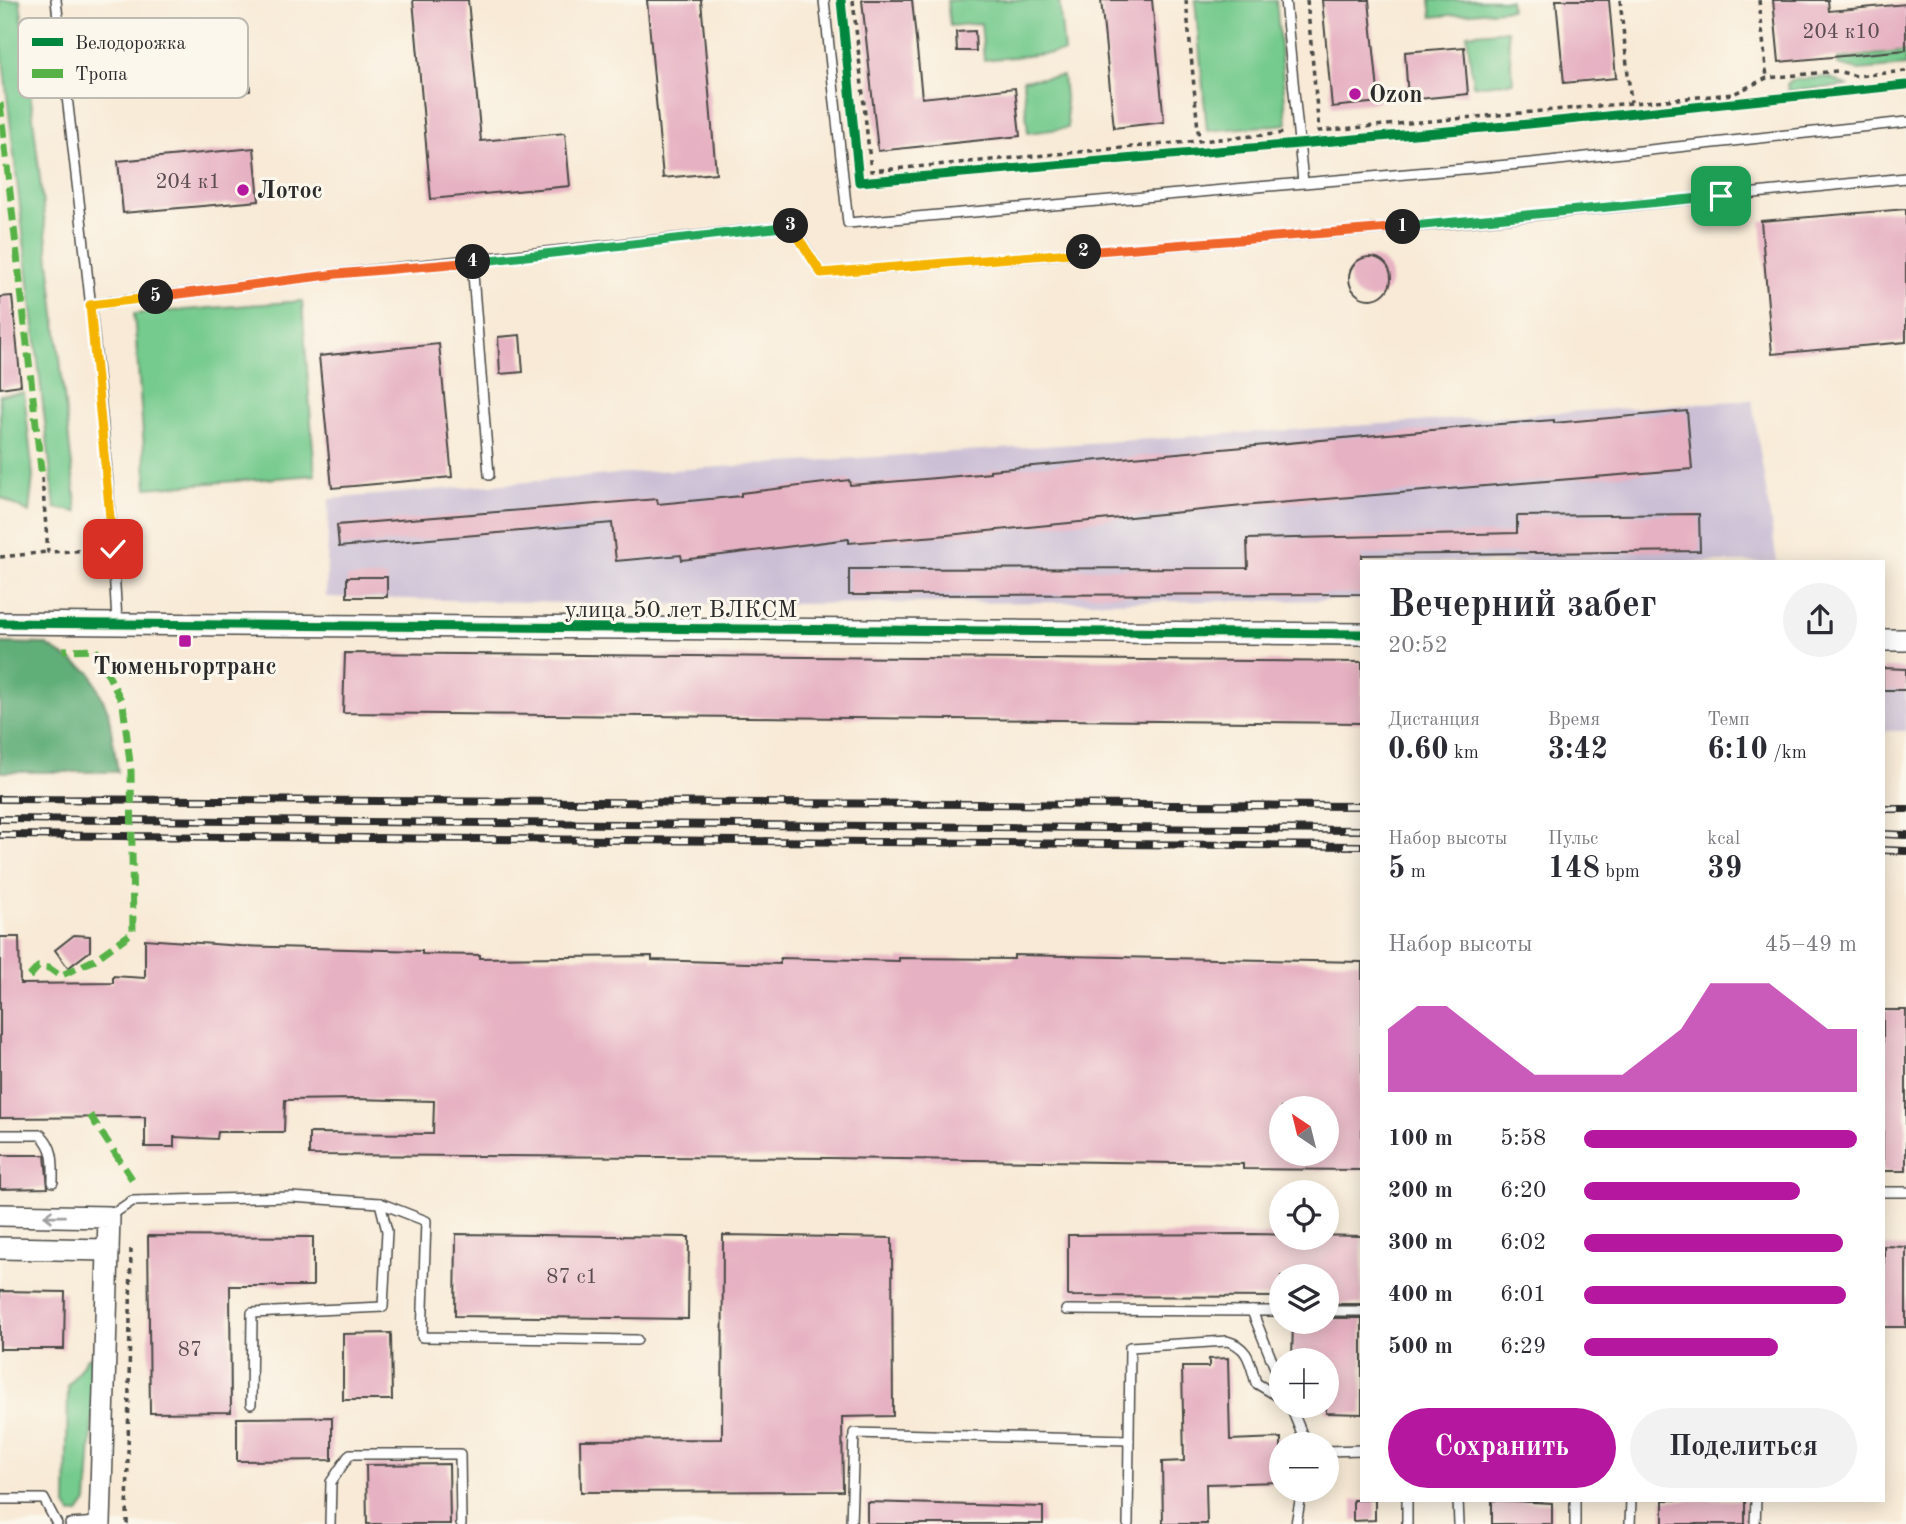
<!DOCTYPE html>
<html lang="ru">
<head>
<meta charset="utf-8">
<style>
	body { margin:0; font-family:"Old Standard TT",serif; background:#f2f2f3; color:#2b2b33; height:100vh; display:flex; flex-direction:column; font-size:26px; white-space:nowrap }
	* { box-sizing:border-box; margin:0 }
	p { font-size:23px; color:#7c7c81 }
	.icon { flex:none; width:38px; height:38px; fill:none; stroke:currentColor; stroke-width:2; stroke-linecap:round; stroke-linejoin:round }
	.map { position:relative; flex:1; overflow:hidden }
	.panel { position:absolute; left:1360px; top:560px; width:525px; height:942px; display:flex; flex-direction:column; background:#fff; border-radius:0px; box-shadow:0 4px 18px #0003 }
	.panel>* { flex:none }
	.needle { width:46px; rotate:325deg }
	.fabs { position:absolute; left:1269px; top:1096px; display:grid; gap:14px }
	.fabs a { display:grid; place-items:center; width:70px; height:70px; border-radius:50%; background:#fff; box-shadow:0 4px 18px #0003; font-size:35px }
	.pin { position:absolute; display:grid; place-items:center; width:60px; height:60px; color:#fff; margin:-30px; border-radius:14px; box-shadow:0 4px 10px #0006 }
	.km { position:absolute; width:35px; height:35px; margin:-18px; border-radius:50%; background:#222; color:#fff; font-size:19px; line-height:35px; text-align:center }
	.round { display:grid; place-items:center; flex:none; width:74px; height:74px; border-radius:37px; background:#f2f2f3 }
	.head { display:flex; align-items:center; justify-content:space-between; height:119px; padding:0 28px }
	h1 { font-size:38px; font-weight:600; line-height:52px }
	.metrics { display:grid; grid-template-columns:repeat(3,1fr); gap:10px; height:119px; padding:7px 28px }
	.metrics div { display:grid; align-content:center }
	.metrics b { font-size:30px; font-weight:600 }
	.metrics small { font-size:19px; font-weight:400 }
	.metrics p { font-size:19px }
	.chart { height:196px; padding:14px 28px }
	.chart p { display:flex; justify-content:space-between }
	.chart svg { width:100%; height:126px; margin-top:7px; fill:#b5179e; opacity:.7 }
	.primary-button { display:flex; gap:14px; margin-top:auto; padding:14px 28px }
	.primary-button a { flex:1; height:80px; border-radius:42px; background:#b5179e; color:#fff; font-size:28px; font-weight:600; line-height:80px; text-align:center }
	.primary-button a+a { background:#f2f2f3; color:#2b2b33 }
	ul { padding:0 28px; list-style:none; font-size:23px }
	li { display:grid; grid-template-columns:112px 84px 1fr; align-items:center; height:52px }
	li i { height:18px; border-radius:9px; background:#b5179e }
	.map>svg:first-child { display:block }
	.industrial { fill:#cbbfd5 }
	.green { fill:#75ca8d; stroke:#507a5c; stroke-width:2 }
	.forest { fill:#60ae78; stroke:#466c52; stroke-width:2 }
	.building { fill:#e6b1c2; fill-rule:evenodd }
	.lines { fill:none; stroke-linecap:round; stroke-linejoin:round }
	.service-casing { stroke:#4a4845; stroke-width:12 }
	.tertiary-casing { stroke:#4a4845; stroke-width:24 }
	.path { stroke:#4a4845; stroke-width:3.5; stroke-dasharray:5 5; stroke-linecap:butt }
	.service { stroke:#fff; stroke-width:9 }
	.tertiary { stroke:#fff; stroke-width:21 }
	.rail-casing { stroke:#2b2b2b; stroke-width:8 }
	.rail { stroke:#fbf7ec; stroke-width:5; stroke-dasharray:16; stroke-linecap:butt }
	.quiet { stroke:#56b246; stroke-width:7; stroke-dasharray:14 7; stroke-linecap:butt }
	.cycleway-casing { stroke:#fbf7ec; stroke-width:13 }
	.cycleway { stroke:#00873e; stroke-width:9 }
	.oneway { stroke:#a0a0a0 }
	.split-1-casing { stroke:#fff; stroke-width:14 }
	.split-2-casing { stroke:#fff; stroke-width:14 }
	.split-3-casing { stroke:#fff; stroke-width:14 }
	.split-4-casing { stroke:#fff; stroke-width:14 }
	.split-5-casing { stroke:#fff; stroke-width:14 }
	.split-6-casing { stroke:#fff; stroke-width:14 }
	.split-1 { stroke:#22a559; stroke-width:9 }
	.split-2 { stroke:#f0652b; stroke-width:9 }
	.split-3 { stroke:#f5b400; stroke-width:9 }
	.split-4 { stroke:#22a559; stroke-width:9 }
	.split-5 { stroke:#f0652b; stroke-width:9 }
	.split-6 { stroke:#f5b400; stroke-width:9 }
	.poi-dot { fill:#b5179e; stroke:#fbf7ec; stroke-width:2.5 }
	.labels { text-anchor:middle; stroke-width:6; stroke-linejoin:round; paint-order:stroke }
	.number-label { font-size:21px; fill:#5a4c51 }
	.poi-label { font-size:24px; font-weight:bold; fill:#2b2b2b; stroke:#fbf7ec; text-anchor:start }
	.street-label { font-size:24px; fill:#2b2b2b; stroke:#fbf7ec }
	.key { fill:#fbf7ec; stroke:#bdbab2; stroke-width:2 }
	.key-label { font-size:19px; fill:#2b2b2b }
</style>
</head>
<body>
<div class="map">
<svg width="1906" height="1524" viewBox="0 0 1906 1524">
	<rect width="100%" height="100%" fill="#fbf7ec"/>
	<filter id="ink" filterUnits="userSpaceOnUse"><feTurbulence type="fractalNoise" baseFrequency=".0143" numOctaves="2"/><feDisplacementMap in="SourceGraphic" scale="14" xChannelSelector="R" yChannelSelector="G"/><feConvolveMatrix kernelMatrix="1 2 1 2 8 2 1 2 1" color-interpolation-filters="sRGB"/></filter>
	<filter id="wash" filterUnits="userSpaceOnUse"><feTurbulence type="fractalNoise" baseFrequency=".00686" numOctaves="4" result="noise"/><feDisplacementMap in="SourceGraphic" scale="28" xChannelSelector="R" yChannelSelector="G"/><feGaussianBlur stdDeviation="1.57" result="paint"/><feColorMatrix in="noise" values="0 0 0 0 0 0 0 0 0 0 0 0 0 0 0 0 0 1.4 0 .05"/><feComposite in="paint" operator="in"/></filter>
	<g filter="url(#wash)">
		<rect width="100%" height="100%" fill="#f8ead6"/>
		<g class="industrial">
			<path d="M1752,400L1777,562H1362L1361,600L650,605L326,597L329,499L643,472Z"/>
			<path d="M1883,668L1906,669V731H1883Z"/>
		</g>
		<g class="green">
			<path d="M0,0H20L77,512L55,508L0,34Z"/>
			<path d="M947,0H1059L1064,52L984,60L981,23L950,26Z"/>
			<path d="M1195,0H1276L1287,124L1207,131Z"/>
			<path d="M1430,0H1510L1511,9L1432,17Z"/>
			<path d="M1507,30L1513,82L1473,86L1467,34Z"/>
			<path d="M1906,51V66L1858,70L1838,65V59Z"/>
			<path d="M1063,76L1068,128L1028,133L1023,80Z"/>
			<path d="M1828,77L1847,86L1788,91L1787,84L1792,80Z"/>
			<path d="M302,301L315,475L147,488L134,314Z"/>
			<path d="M24,393L33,476L29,513L0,497V395Z"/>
			<path d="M97,1355L87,1502L79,1513L71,1514L66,1506L68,1386L87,1358Z"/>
		</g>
		<path class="forest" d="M0,643L45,644L91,673L108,711L118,772H0Z"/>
		<g id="blocks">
			<g class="building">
				<path d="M413,0H468L481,141L565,133L570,186L431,199Z"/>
				<path d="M647,0H701L716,173L663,178Z"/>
				<path d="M862,0H912L922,98L1015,88L1020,136L878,151Z"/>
				<path d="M1101,0H1152L1164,122L1114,128Z"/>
				<path d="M1322,0H1369L1379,102L1332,107Z"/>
				<path d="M1556,0H1609L1616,78L1564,83Z"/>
				<path d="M1773,0H1828L1829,11L1906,4V50L1779,62Z"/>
				<path d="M975,31L976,51H957L956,32Z"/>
				<path d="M246,42L250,91L226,94L221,45Z"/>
				<path d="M1464,47L1468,94L1408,100L1405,52Z"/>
				<path d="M254,148L259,201L123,213L118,161Z"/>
				<path d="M1906,209V342L1772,354L1761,221Z"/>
				<circle cx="1370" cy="278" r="21"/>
				<path d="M12,296L21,385L0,388V297Z"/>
				<path d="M520,335L523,372L500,374L498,337Z"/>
				<path d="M439,344L452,477L332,488L319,356Z"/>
				<path d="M1687,411L1692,469L1253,505L937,536L849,543V539L682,560L681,555L616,561L612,523L339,547L337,525L657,499L658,504L741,496V493L849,480L850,485L914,480L990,473V470L1487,425L1554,420V423Z"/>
				<path d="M1699,514L1700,551L1362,555V594L849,595V569L1248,568L1247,539L1517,533V516Z"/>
				<rect x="347" y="577" width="40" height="20"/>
				<path d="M345,653L1362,662V723L343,713Z"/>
				<path d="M1883,668L1906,669V690H1883Z"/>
				<path d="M74,935L90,936V951L68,968L55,950Z"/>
				<path d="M0,937H19L20,984L113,983V976L145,978V939L241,946L422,951V954L480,955V958L652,956V960L780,964V958L899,961V958L1014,959V955L1362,962V1170L1243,1169V1164L828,1158L309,1155V1133L433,1134L434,1101L354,1099L285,1100L284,1132H218L217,1139L174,1137V1147H145V1117L0,1118ZM1281,1108H1326V1153H1281Z"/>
				<rect x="1883" y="1010" width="23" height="161"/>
				<path d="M0,1155H45L48,1188L0,1189Z"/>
				<path d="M456,1234L689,1237L688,1319L455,1316Z"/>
				<path d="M1252,1234L1362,1236V1304H1326V1276H1281V1297L1068,1296V1235Z"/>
				<path d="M723,1235L892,1238L893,1416L842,1417L843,1491L581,1492L580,1440L722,1439Z"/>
				<path d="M148,1236L313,1237V1286H230L231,1412L150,1413Z"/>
				<path d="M1884,1246L1906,1247V1327H1884Z"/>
				<path d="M0,1291L65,1292L64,1349H0Z"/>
				<path d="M1326,1318H1362V1414L1326,1413V1360H1292L1293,1322H1326Z"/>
				<path d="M391,1333L392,1400H343V1334Z"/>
				<path d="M1228,1358L1230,1440L1281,1438V1482L1206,1484L1207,1524H1163L1162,1462L1184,1461L1182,1367H1209V1359Z"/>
				<path d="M332,1417V1460L237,1461V1418Z"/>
				<path d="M449,1464L450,1524H367L366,1465Z"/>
				<path d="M1353,1500H1375V1520L1353,1521Z"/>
				<path d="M1492,1500L1552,1503V1524H1492Z"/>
				<rect x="1663" y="1500" width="82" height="24"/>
				<path d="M867,1502L1043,1507V1524H867Z"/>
			</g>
		</g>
	</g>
	<g filter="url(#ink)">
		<use href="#blocks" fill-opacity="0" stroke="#4a4845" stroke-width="2"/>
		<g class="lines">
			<g class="service-casing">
				<g id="service">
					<path d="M56,0C79,207 107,415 117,623"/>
					<path d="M824,0L848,223L1531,163L1906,122"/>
					<path d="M1285,0L1303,182"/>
					<path d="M472,262L489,475"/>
					<path d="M90,305L337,274L792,226L821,273L1443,224L1906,178"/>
					<path d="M0,1135H41C55,1149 53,1164 53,1182"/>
					<path d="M1883,1192H1906"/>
					<path d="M110,1216L132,1201L291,1197L380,1203L426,1221L422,1337L637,1340"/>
					<path d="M1066,1310L1252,1311"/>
					<path d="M1281,1311H1252L1281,1383"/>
					<path d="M1326,1311H1362"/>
					<path d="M251,1404L252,1313L383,1307L387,1231L380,1203"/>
					<path d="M1290,1405L1306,1444"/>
					<path d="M1326,1451L1362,1450"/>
					<path d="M0,1499H44L57,1524"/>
					<path d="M1407,1500V1524"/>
					<path d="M1458,1500L1459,1524"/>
					<path d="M1575,1500V1524"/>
					<path d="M70,1524L98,1522"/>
					<path d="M330,1524L331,1482L350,1454H460L461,1524"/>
					<path d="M851,1524L854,1433L1129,1440"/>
					<path d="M1128,1524L1130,1347L1227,1341C1249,1347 1250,1363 1256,1383L1281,1398"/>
					<path d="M1296,1524L1302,1489"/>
					<path d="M1630,1524L1631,1500"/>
					<path d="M1755,1524L1756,1500"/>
				</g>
			</g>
			<g class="tertiary-casing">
				<g id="tertiary">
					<path d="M0,623L1362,634"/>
					<path d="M1883,640H1906"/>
					<path d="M0,1215L109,1217L100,1524"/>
					<path d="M0,1248L108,1250"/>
				</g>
			</g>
			<g class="path">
				<path d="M853,0L871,171L1286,133"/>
				<path d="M1186,0L1199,141"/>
				<path d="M1307,0L1319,131L1733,94L1767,78L1837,71L1856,76L1906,71"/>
				<path d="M1620,0L1631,102"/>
				<path d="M1759,0L1767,78"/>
				<path d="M42,478L48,552L100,550"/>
				<path d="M0,557L48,552"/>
				<path d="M127,1524L131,1248"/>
			</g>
			<use href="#service" class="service"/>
			<use href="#tertiary" class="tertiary"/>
			<g class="rail-casing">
				<g id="rail">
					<path d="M0,799L1362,806"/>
					<path d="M1883,809H1906"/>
					<path d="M0,819L1362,830"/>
					<path d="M1883,834L1906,835"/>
					<path d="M0,835L1362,846"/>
					<path d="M1883,850L1906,851"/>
				</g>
			</g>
			<use href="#rail" class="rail"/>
			<g class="quiet">
				<path d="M0,103L42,478"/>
				<path d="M29,977L38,967L49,968L60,976L94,960L133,932L131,771L123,704L95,649L63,650"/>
				<path d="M90,1115L132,1179"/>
			</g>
			<g class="cycleway-casing">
				<g id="cycleway">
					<path d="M841,0L859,182L1529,124L1906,85"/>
					<path d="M0,623L1362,634"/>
				</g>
			</g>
			<use href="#cycleway" class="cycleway"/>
		</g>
		<defs><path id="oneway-shaft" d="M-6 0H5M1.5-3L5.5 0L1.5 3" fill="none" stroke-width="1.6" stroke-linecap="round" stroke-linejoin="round" transform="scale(1.75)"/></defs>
		<use class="oneway" href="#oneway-shaft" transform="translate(54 1216) rotate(-179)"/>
	</g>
	<g class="lines" filter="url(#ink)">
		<g class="split-1-casing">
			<path id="split-1" d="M1403,227L1721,196"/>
		</g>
		<g class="split-2-casing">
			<path id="split-2" d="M1084,252L1403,227"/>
		</g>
		<g class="split-3-casing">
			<path id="split-3" d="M791,226L821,273L1084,252"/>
		</g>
		<g class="split-4-casing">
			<path id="split-4" d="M473,262L791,226"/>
		</g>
		<g class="split-5-casing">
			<path id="split-5" d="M156,297L337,274L473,262"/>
		</g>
		<g class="split-6-casing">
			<path id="split-6" d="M113,549L90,305L156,297"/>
		</g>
		<use href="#split-1" class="split-1"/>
		<use href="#split-2" class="split-2"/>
		<use href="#split-3" class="split-3"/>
		<use href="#split-4" class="split-4"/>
		<use href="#split-5" class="split-5"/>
		<use href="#split-6" class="split-6"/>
	</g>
	<g class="poi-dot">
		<circle cx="1355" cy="94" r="7"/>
		<circle cx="243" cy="190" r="7"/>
		<rect x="178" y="634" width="14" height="14" rx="3.5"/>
	</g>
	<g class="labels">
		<g class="number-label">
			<text x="1841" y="38">204 к10</text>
			<text x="188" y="188">204 к1</text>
			<text x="572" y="1283">87 с1</text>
			<text x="190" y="1356">87</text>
		</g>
		<g class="poi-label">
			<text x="1369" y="102">Ozon</text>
			<text x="257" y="198">Лотос</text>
			<text x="185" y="674" text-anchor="middle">Тюменьгортранс</text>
		</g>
		<g class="street-label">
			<text x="681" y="617">улица 50 лет ВЛКСМ</text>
		</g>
	</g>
	<rect x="18" y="18" width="230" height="80" rx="10" class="key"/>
	<rect x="32" y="38" width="31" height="8" fill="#00873e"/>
	<rect x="32" y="69" width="31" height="9" fill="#56b246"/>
	<g class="key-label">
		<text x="75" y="49">Велодорожка</text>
		<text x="75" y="80">Тропа</text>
	</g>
</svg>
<div class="fabs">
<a><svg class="needle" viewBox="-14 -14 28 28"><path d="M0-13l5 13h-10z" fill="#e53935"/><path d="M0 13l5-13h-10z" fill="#7c7c81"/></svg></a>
<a><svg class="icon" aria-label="locate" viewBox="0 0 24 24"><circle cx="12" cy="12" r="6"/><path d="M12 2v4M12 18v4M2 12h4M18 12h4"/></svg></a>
<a><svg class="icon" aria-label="layers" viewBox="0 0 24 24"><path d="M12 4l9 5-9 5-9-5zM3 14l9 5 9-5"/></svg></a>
<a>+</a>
<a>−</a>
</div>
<div class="pin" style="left:1721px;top:196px;background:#1e9e55"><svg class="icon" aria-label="arrive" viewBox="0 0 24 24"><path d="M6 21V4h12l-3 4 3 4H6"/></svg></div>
<div class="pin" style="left:113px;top:549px;background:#d93025"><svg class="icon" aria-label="check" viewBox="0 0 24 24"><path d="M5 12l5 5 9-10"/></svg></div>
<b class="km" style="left:1403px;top:227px">1</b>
<b class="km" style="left:1084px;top:252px">2</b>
<b class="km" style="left:791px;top:226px">3</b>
<b class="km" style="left:473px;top:262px">4</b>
<b class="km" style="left:156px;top:297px">5</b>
<section class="panel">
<div class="head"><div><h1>Вечерний забег</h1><p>20:52</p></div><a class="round"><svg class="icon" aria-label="share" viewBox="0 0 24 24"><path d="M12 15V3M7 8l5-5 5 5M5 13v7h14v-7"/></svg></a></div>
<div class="metrics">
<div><p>Дистанция</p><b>0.60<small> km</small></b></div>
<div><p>Время</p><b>3:42</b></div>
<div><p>Темп</p><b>6:10<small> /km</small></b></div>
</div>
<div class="metrics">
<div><p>Набор высоты</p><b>5<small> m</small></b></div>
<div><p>Пульс</p><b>148<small> bpm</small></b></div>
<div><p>kcal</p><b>39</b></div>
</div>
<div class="chart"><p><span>Набор высоты</span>45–49 m</p>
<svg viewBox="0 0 160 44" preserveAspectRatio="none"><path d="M0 44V22L10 14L20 14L30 22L40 30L50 38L60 38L70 38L80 38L90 30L100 22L110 6L120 6L130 6L140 14L150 22L160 22V44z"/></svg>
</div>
<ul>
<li><b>100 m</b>5:58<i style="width:100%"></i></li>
<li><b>200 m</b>6:20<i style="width:79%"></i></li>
<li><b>300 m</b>6:02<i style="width:95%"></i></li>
<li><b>400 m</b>6:01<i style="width:96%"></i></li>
<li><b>500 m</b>6:29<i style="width:71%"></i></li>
</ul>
<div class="primary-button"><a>Сохранить</a><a>Поделиться</a></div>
</section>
</div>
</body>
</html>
